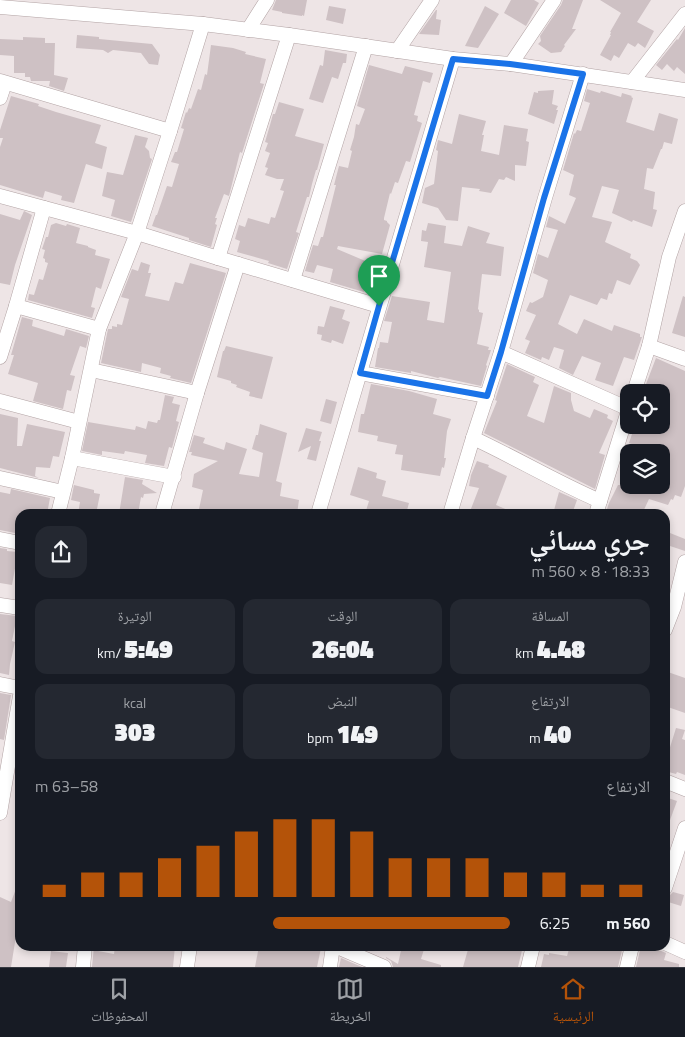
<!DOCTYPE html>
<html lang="ar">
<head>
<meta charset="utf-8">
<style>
	body { margin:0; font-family:"Titillium Web","Noto Naskh Arabic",sans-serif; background:#242831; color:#f1f3f6; direction:rtl; height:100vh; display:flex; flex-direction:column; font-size:19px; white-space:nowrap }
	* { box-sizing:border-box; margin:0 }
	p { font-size:16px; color:#9ea1a6 }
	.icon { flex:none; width:28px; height:28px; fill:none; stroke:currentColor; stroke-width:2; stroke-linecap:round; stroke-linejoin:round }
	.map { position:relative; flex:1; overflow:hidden; direction:ltr }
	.sheet { position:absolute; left:15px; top:509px; width:655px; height:442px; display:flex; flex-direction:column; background:#171b24; border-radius:15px; box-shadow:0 2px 8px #0003; direction:rtl }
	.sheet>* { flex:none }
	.fabs { position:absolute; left:620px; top:384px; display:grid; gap:10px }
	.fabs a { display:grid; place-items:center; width:50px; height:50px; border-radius:10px; background:#171b24; box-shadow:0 2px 8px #0003; font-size:25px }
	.pin { position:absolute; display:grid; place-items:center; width:42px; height:42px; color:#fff; margin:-51px -21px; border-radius:50% 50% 50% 0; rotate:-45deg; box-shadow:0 0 5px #0007 }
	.pin .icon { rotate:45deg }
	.round { display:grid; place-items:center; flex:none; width:52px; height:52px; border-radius:15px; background:#242831 }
	.headline { display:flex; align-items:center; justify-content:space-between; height:85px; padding:0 20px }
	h1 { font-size:28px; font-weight:800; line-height:38px }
	.metrics { display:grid; grid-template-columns:repeat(3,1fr); gap:8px; height:85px; padding:5px 20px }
	.metrics div { display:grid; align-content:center; border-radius:12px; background:#242831; text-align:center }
	.metrics b { font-size:25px; font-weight:800 }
	.metrics small { font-size:14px; font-weight:400 }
	.metrics p { font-size:14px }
	.chart { height:140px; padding:10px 20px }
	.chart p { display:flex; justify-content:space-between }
	.chart svg { width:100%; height:90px; margin-top:5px; stroke:#b45309; stroke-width:6 }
	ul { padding:0 20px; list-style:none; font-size:16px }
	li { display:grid; grid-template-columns:80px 60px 1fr; align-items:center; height:38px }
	li i { height:12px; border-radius:6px; background:#b45309 }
	.dock { display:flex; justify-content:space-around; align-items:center; height:70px; border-top:1px solid #363941; background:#171b24; font-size:14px; color:#9ea1a6 }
	.dock a { display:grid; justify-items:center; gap:2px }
	.dock .active { color:#b45309 }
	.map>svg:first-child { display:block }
	.building { fill:#cec1c4 }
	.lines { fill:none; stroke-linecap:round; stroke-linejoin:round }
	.minor-casing { stroke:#b2a3a4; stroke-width:15 }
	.minor { stroke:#fff; stroke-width:14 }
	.route-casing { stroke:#fff; stroke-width:10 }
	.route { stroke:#1a73e8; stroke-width:6 }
</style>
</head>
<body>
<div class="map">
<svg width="685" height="967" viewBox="0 0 685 967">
	<rect width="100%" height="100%" fill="#eee5e6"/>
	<g class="building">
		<path d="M276,0H307L304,16L302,15V16L282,13V12L272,10Z"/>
		<path d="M511,0H534L539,3L526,26L504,13Z"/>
		<path d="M563,0H583L572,29H576L564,45L565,46L561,52L551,53L538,44L541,41L540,36L561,5Z"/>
		<path d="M600,0H651L637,22L654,31L645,48L638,43L635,47L628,43L619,58L614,55L611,61L600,55L611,35H610L611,32H610L621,13Z"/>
		<path d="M329,6L346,9L343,24L326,20Z"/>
		<path d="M485,6L499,14L478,48L465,46Z"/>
		<path d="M436,10H437L436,19L441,20L439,35L419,34Z"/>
		<path d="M685,28V74L677,67L674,71L667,64L662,70L656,65L677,39L678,40Z"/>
		<path d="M77,35L99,37V39L152,44L160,55L158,65L149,64L141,53L113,50L108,53L103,50L76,48Z"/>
		<path d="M23,37L45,38V43H55L54,75L68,78L64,91L49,86L50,81H31L30,77H25V73H14V56L0,55V39L23,40Z"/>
		<path d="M211,45L233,48L246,52L245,54L266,59L260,83L264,84L242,153L240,152L229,196L224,194L215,218H217L215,224L217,225L211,247L189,240V238L152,226L156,215H157L167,186L172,187L179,164L171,162L175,152H177L184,129L181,128L186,112L187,113L189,108L191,109L198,89L201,90L205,74L207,75Z"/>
		<path d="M325,50L347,54L346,63H343L338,79L332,77L323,103L309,99L320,65L323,66Z"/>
		<path d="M369,65L402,74L405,66L433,73L430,83L423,81L414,115L418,116L417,121L422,123L410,162L406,161L398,183L395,182L391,194L390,193L384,218V220L387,221V222L390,225L382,254L338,246L337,249L382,268L379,276L370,274L364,292L330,282L333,269L317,265L314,273L305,271L313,245L318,246L321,237H323L336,185H334L339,166L348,168L352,151L350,150L354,137L356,124L359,125L365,109L357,106Z"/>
		<path d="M587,89L600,93L601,91L621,97L622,93L632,96L631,97L633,98L626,122L654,131L659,113L678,119L672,144L664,142L662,149H661L653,169L647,168L644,189L655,192L653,209L657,210L652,227L633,220L632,222L612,213L619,190L602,186L592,217L612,222L605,242L631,254L630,258L637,261L640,265L630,285L617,280L612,294L609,293L607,300L601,298L597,305L570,295L558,324L577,334L584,319L612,331L614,325L640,334V337H642L634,360L624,357L613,386L595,380L601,363L582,356L573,375L559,368L564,350L554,347L549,360L542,357L541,360L525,353L530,341L525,339L536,315L526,311L530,302L532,303L543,297L548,280L533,273L538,254L548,258L558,230L546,227L549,216L565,224L576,198L569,195L574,175L563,170L574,133L575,134L577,130L581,131L590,103L584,101Z"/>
		<path d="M554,90L552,104L558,106L556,110H558L554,124L528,114L534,92L538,93V91Z"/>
		<path d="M11,96L39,104L38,106L56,112L101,125L95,143L107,147L102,169L86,164L74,203L61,200L62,196L45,191L43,198L0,185V147L3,138H0V130Z"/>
		<path d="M279,102L304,109L295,136L324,144L317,170H316L312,184L309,197H307L296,232L299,233L287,269L268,263L269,261L237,252L240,241L235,239L239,225L245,227L248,218L269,224L271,217L275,218L284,191L280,190L284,179H277L265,175L268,168L265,167L270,153L265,151L268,143L265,142L270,125L273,114H275Z"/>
		<path d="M459,114L486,121L482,135H484L481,151L499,155L504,125L528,129L526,141L529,142L526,166L515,165V181L506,177L504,180L499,179L491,193L479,191L480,189L462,187L458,221L446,220L438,208L422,203L425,188L434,184L438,151L436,150L438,140L452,144Z"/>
		<path d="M135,135L148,138L145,147L149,151L150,158L152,159L131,222L111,216L115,200L102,196L107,172L123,175Z"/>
		<path d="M24,211L32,215L15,265L10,285L0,283V214L20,220Z"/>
		<path d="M56,223L66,226L67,224L80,228L76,243L88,246V247L96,250L95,255L110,259L101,289L96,287L91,307L95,308L92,318L28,300L29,294L34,295L39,279L43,280L48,263L45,262V259L43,258L45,250L42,249L46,237H48L51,225Z"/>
		<path d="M428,223L446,226L444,243L462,246L468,226L490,233L486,243L504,247L501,276L482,274L478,309L479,310V312L483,313L477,344L489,347L488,350H491L486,365L487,366L481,386L440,377L438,378L411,371V373L375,367L378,348H379L380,342L388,343L392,322L384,321L392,296L430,302L427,320L444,323L451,272L424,267L428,242L421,241L422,230L426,231Z"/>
		<path d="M141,262L150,265L148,273H151L145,296L169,301L175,282L183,284L190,263L226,273L191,383L170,378L171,376L160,373L161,368L142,363L141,372L101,363L108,329H112V326L117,327V324L122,325L129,299L121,297L132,269L138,271Z"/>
		<path d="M683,296L685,297V337L672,333Z"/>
		<path d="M330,306L345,310L342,319L350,322L343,344L332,340L331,343L321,340L322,335L317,334L318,326L324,327Z"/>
		<path d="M22,317L33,320L32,326L64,336L66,329L89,336L86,348L80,346L70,375L75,376L71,391L67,390L63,409L33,401L38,383L8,374L14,355H11Z"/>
		<path d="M226,346L273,357L262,399L249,396L250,392L236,387L237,385L231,383V381L217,377L223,351H224Z"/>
		<path d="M656,358L685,371V486L681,497L675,495L673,500L671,499L668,505L649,499L642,514H610L606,512L609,503L618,485H621L626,466L629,467V485H661V452H654L629,443L635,425H661V392H643Z"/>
		<path d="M507,364L535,377L533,382L539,385L527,416L544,423L554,386L571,393V400L574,411L590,418L594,409L608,415L607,418L613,421L599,453L605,455L595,489L484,433L497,401L495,400Z"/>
		<path d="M371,384L409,391L437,399L433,414L451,419L447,431L444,458H446L444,468L442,467L440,476L401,470L403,455L395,454L397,445L377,441L378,436L358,432L361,414H364Z"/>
		<path d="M165,395L174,397L172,403L180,405L176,421L179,422L172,448L169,447L164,466L145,463L147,455L125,451L124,454L102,451V455L82,451L88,422L135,430L136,426L146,429L148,421L157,423L158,420H160Z"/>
		<path d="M326,399L337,402L331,424L320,421Z"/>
		<path d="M0,414L18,418L17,446H22L27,424L65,432L59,457L53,456L50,468L36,467L35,476L39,478L0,468Z"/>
		<path d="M260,424L287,433L276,481L282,483L280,496L299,500L297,514H198L203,490L192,487L194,474L218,461L191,455L192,452H189L194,435L205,438L203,443L224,450L226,442L247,449L239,474L259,477L263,453L252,449L256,435H258Z"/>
		<path d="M306,428L322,432L319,441H321L316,461L307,459L311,446L298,452Z"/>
		<path d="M477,461L489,465L488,467L507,476L496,505L517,514H469L479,488L469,486L471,475Z"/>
		<path d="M358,467L377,473L376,478L386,481L382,496L409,503L406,514H365L369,501L350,495Z"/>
		<path d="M125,477L143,480L142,484L157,493L144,494L143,498L141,497L138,514H119Z"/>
		<path d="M74,485L94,490V493L100,494L96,514H78L80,502L71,500Z"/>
		<path d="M11,489L50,498L47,514H20V534L0,530V492L10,494Z"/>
		<path d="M559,492L577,500L572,514H553Z"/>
		<path d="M665,531L685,539V551L667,545L668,542L665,541Z"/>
		<path d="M0,548L7,549V551L18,552L12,585L0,583Z"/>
		<path d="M0,614L17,616L12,641L15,642L10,664L9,675L0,673Z"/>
		<path d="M665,671L685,678V713L665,706Z"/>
		<path d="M0,693L11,695L4,740L0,739Z"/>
		<path d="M676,728L685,730L682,739L685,740V775L677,772L676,774L665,771V756L667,757Z"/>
		<path d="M665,797L677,801L666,831L665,830Z"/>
		<path d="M19,881L20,919L16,936L11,967H0V897L11,902Z"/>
		<path d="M673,892L684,895L681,906L665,901L666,897L670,895Z"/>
		<path d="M94,946H98V951L114,954L115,946H175L173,967H92Z"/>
		<path d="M259,946H312L321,948L317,967H255Z"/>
		<path d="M402,946H425L421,959L441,965V967H393L391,961L386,958V957L398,964Z"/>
		<path d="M469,946H523L518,967H463Z"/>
		<path d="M570,946H623L618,967H541L544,954L549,955V953L567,956Z"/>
		<path d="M641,946H655L654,948L666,953L664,960L679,964V967H636Z"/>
		<path d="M51,951L68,953L66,967H49Z"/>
		<path d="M341,958L362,967H339Z"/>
	</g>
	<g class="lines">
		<g class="minor-casing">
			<g id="minor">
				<path d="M0,7L203,24L289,35L453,59L511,64L685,90"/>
				<path d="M248,30L267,0"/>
				<path d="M397,51L432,0"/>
				<path d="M511,64L554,0"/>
				<path d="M0,81L170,131"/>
				<path d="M632,82L685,14"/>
				<path d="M0,98L5,83"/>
				<path d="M0,196L137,233L218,258L379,306"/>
				<path d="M218,258L289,35"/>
				<path d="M293,280L366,46"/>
				<path d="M16,306L99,329"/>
				<path d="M649,346L685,359"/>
				<path d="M501,352L629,409"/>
				<path d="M0,357L16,306L44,208"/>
				<path d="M91,370L197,393"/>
				<path d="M360,373L487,396"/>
				<path d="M634,392L649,346L669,257L685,211"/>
				<path d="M0,401L79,422"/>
				<path d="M473,438C516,458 556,482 600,501"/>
				<path d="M72,458L174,477"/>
				<path d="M0,478L63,492"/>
				<path d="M58,514L72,458L99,329L137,233L170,131L203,24"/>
				<path d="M162,514L197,393L238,264"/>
				<path d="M318,514L453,59"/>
				<path d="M450,514L473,438L501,352L545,198L583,74"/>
				<path d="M596,514L629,408"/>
				<path d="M0,539L20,543"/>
				<path d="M0,605L20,608"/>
				<path d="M665,630L674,607L685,562"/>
				<path d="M0,684L20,688"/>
				<path d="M665,781L685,789"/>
				<path d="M0,813L20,696"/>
				<path d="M665,888L685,828"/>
				<path d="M665,943L685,952"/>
				<path d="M335,946L384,967"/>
				<path d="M83,967L85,946"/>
				<path d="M187,967L190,946"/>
				<path d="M330,967L333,946"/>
				<path d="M528,967L533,946"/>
				<path d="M627,967L632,946"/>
			</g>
		</g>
		<use href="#minor" class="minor"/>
	</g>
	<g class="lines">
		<g class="route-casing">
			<path id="route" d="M453,59L510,64L583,74L544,198L501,352L487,396L360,373L379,306Z"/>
		</g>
		<use href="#route" class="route"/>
	</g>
</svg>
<div class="fabs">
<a><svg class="icon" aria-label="locate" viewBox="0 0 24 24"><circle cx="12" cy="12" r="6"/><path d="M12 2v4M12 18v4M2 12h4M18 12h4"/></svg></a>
<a><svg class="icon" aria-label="layers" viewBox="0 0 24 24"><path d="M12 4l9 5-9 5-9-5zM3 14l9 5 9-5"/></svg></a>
</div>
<div class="pin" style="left:379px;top:306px;background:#1e9e55"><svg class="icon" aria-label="arrive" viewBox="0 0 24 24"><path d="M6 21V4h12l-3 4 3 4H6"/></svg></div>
<section class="sheet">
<div class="headline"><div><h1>جري مسائي</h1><p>18:33 · 8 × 560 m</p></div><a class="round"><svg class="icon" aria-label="share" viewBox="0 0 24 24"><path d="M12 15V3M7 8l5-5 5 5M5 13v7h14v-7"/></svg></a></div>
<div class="metrics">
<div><p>المسافة</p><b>4.48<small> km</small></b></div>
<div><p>الوقت</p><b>26:04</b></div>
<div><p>الوتيرة</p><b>5:49<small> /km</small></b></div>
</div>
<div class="metrics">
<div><p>الارتفاع</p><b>40<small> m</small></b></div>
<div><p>النبض</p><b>149<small> bpm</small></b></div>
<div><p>kcal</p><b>303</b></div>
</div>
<div class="chart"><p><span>الارتفاع</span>58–63 m</p>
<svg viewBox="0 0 160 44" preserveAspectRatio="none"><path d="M5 44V38M15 44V32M25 44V32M35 44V25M45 44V19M55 44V12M65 44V6M75 44V6M85 44V12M95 44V25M105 44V25M115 44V25M125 44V32M135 44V32M145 44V38M155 44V38"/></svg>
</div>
<ul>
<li><b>560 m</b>6:25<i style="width:50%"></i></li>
</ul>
</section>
</div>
<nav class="dock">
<a class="active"><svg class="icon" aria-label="home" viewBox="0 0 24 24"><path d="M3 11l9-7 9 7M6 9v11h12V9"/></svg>الرئيسية</a>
<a><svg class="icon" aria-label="map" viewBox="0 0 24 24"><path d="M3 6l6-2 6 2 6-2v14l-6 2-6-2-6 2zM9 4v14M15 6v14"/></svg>الخريطة</a>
<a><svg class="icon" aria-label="saved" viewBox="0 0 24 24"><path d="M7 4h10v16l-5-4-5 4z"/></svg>المحفوظات</a>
</nav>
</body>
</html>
